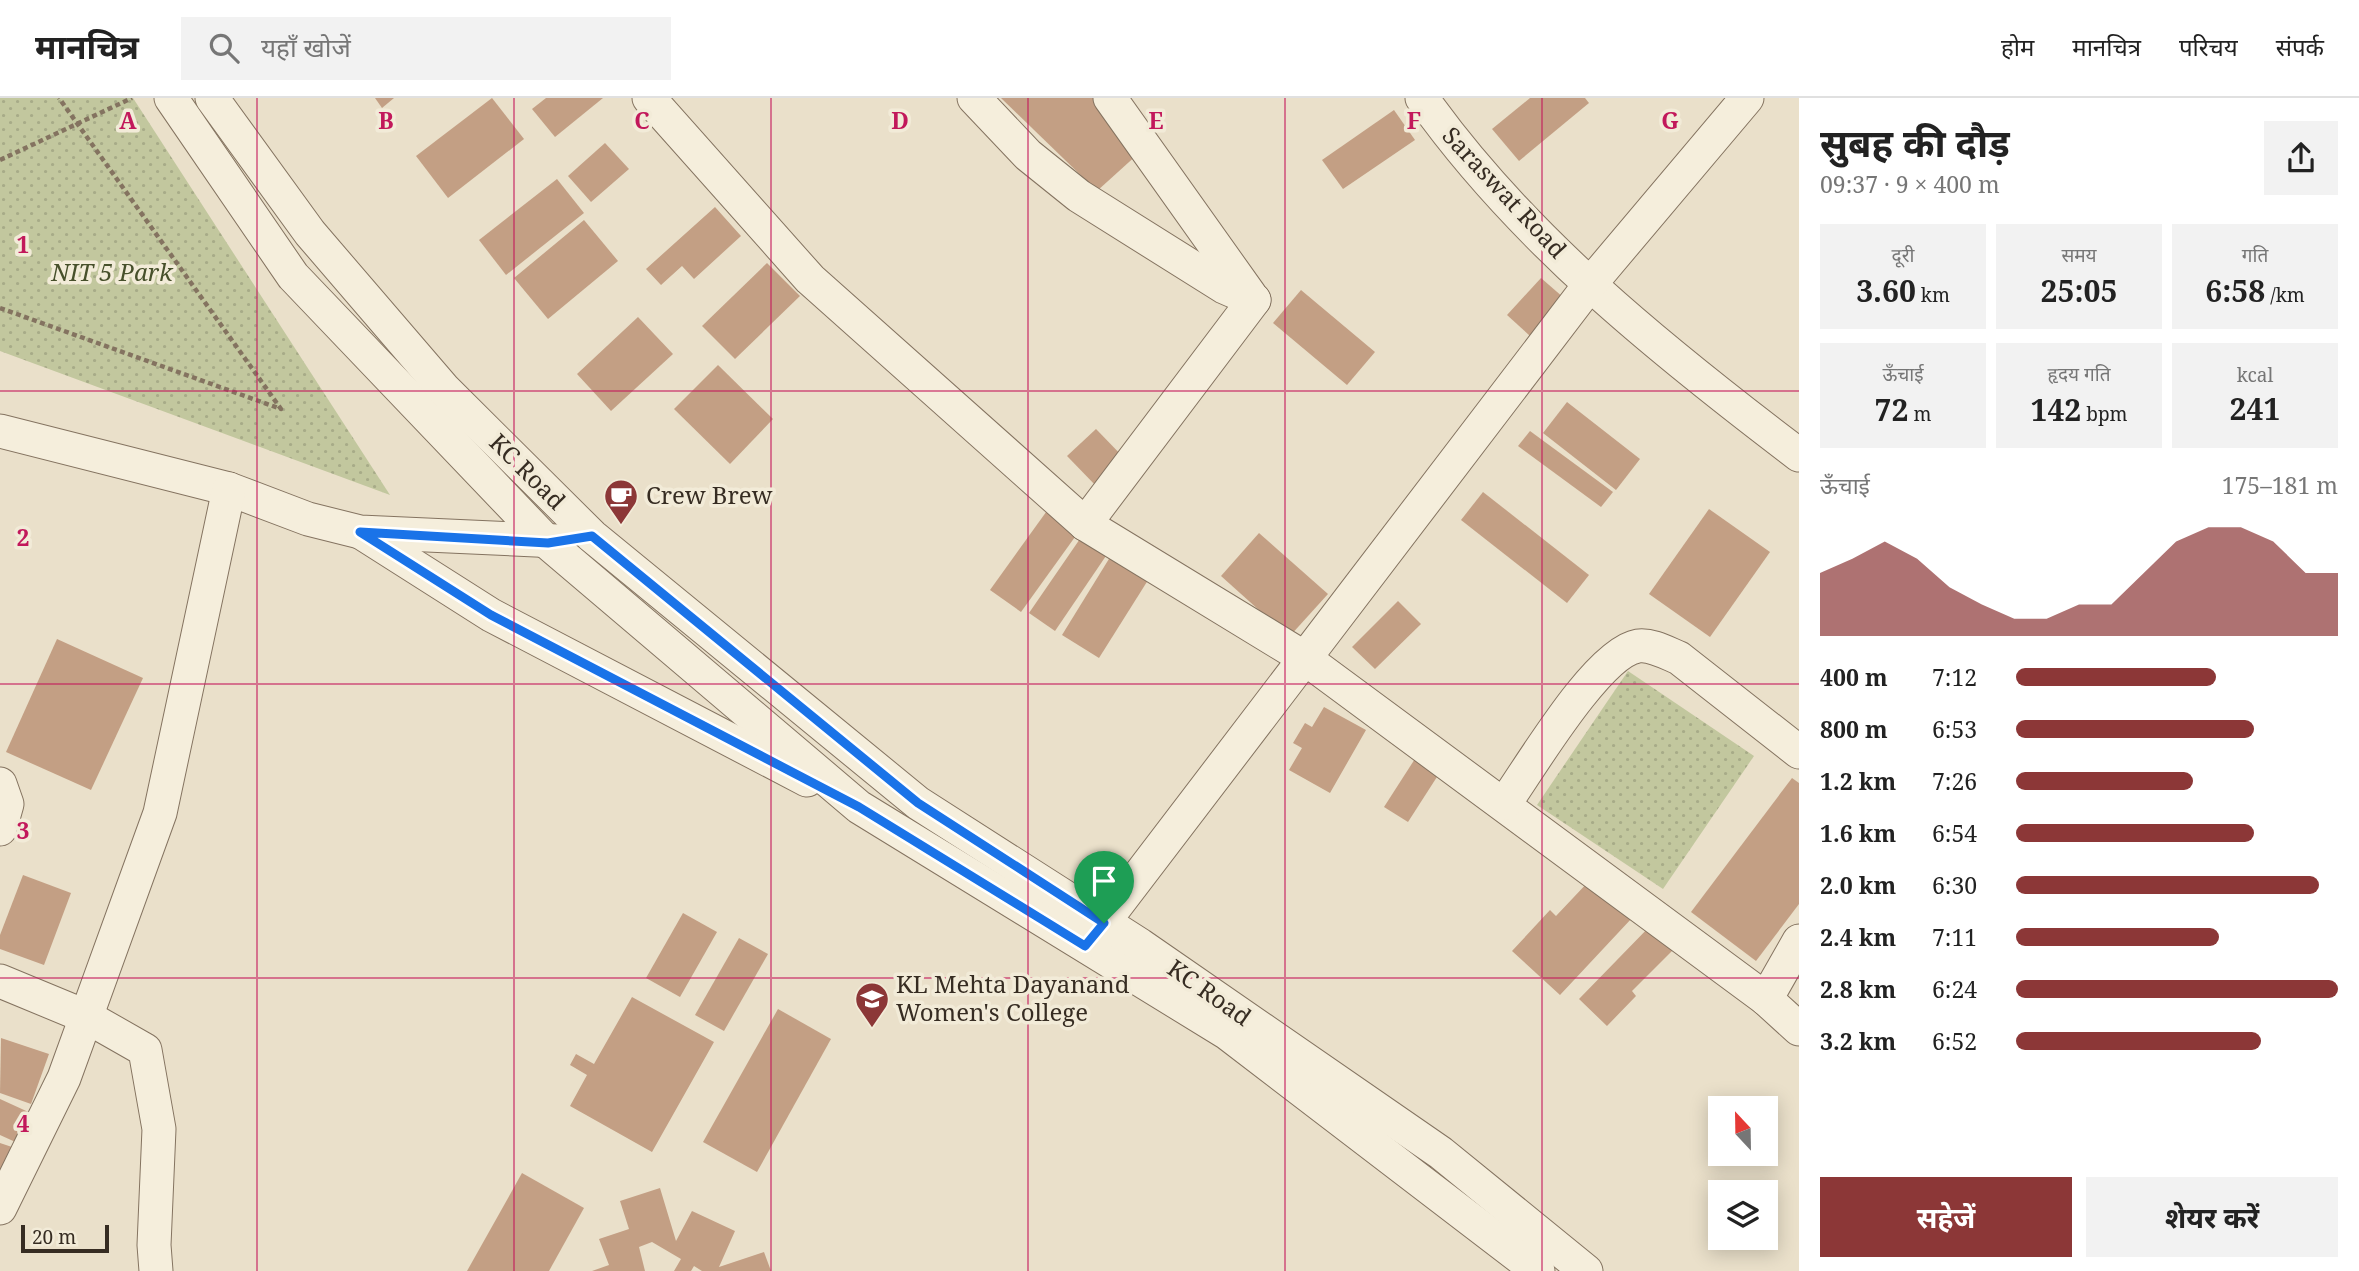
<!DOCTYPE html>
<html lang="hi">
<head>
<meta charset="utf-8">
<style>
	body { margin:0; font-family:"Noto Serif","Noto Sans Devanagari",serif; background:#f2f2f2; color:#222; height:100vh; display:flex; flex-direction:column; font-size:26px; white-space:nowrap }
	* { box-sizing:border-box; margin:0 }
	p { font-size:23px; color:#767676 }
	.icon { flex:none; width:38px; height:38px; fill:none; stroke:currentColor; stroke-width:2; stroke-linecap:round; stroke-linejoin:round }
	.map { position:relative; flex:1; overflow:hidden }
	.details { display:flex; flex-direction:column; background:#fff; width:560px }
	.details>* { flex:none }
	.needle { width:46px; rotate:338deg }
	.controls { position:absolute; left:1708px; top:998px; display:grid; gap:14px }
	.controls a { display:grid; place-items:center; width:70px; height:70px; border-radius:0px; background:#fff; box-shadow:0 4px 18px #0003; font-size:35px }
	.scale { position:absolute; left:21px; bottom:18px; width:88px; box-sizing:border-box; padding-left:7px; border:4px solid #362c22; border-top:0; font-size:19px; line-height:24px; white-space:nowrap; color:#362c22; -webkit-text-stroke:5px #f2ebd8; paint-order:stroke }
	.pin { position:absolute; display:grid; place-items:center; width:60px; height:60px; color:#fff; margin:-72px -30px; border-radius:50% 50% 50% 0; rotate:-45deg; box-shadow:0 0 7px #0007 }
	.pin .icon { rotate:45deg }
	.round { display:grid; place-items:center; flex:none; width:74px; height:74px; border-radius:0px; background:#f2f2f2 }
	.overview { display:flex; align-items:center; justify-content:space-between; height:119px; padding:0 21px }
	h1 { font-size:38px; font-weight:700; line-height:52px }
	.stats { display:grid; grid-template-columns:repeat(3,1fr); gap:10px; height:119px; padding:7px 21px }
	.stats div { display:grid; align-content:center; border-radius:0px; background:#f2f2f2; text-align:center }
	.stats b { font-size:30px; font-weight:700 }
	.stats small { font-size:19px; font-weight:400 }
	.stats p { font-size:19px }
	.chart { height:196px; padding:14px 21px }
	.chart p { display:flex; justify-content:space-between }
	.chart svg { width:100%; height:126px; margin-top:7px; fill:#8c3737; opacity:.7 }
	.button { display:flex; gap:14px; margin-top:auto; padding:14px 21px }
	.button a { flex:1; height:80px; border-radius:0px; background:#8c3737; color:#fff; font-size:28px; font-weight:700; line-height:80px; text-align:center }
	.button a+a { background:#f2f2f2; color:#222 }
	ul { padding:0 21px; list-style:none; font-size:23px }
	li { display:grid; grid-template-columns:112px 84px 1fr; align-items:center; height:52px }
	li i { height:18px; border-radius:9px; background:#8c3737 }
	header { display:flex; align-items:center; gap:42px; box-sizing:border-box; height:98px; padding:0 35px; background:#fff; border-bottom:2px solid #e0e0e0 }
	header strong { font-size:33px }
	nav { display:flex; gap:38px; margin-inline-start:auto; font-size:24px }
	.search { width:490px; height:63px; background:#f2f2f2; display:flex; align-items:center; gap:18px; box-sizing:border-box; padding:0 24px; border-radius:0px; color:#767676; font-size:26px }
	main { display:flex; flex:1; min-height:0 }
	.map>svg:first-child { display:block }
	.green { fill:url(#green-dots) }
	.building { fill:#c39f84 }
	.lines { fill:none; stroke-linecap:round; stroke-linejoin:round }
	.minor-casing { stroke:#847360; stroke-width:35 }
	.path { stroke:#847360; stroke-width:4.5; stroke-dasharray:5 3.5; stroke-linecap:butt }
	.minor { stroke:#f5eedc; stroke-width:33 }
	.route-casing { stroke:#fff; stroke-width:14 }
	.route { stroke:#1a73e8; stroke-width:9 }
	.grid { fill:none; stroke:#c2185b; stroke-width:2; stroke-opacity:0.55 }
	.labels { text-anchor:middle; stroke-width:7; stroke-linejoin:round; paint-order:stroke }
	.street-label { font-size:24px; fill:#362c22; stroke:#f2ebd8 }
	.park-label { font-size:24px; font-style:italic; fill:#47502b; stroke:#f2ebd8 }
	.poi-label { font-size:24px; fill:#362c22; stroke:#f2ebd8; text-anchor:start }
	.grid-label { font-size:23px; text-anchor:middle; font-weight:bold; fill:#c2185b; stroke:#f2ebd8; stroke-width:7; stroke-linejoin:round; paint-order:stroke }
</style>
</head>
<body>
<header>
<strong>मानचित्र</strong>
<div class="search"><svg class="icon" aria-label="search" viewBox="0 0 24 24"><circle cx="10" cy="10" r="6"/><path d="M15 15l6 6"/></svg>यहाँ खोजें</div>
<nav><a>होम</a><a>मानचित्र</a><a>परिचय</a><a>संपर्क</a></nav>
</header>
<main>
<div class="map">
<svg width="1799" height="1173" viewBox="0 0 1799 1173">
	<defs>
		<pattern id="green-dots" width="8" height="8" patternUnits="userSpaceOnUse" patternTransform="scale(1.75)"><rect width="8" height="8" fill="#c2c79e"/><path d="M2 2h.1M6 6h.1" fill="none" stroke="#a7ab88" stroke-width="1.8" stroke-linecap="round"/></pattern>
	</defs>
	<rect width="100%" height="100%" fill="#eae0ca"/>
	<g class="green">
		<path d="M0,0H133L390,397L0,253Z"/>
		<path d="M1628,573L1754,658L1663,791L1537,707Z"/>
	</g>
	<g class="building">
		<path d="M375,0H394L382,10Z"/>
		<path d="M492,0L524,41L448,100L416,58Z"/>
		<path d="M546,0H603L555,39L532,11Z"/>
		<path d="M1001,0H1094L1139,55L1097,93Z"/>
		<path d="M1530,0H1585L1589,5L1519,63L1492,31Z"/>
		<path d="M1394,12L1415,42L1343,91L1322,62Z"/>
		<path d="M605,45L629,71L591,104L568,78Z"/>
		<path d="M557,81L584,115L506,177L479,142Z"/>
		<path d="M715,109L741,138L694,181L682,168L661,187L646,171Z"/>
		<path d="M584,122L618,163L548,221L514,180Z"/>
		<path d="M767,165L800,198L735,261L702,228Z"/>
		<path d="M1541,180L1564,200L1530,238L1507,217Z"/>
		<path d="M1301,192L1375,254L1347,287L1273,225Z"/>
		<path d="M638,219L673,256L611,313L577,276Z"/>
		<path d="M718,267L773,321L730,366L674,311Z"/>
		<path d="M1567,304L1640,361L1616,392L1543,335Z"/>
		<path d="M1096,331L1127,363L1098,390L1067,358Z"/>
		<path d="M1530,333L1613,394L1601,409L1518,348Z"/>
		<path d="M1483,394L1589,477L1567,505L1461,422Z"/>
		<path d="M1049,410L1080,432L1021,514L990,492Z"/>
		<path d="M1709,411L1770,454L1710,539L1649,496Z"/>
		<path d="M1084,435L1110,452L1055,533L1029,515Z"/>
		<path d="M1259,435L1328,496L1289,539L1221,478Z"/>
		<path d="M1112,456L1150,479L1099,560L1062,537Z"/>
		<path d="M1398,503L1421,526L1375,571L1352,549Z"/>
		<path d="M57,541L143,580L91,692L6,654Z"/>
		<path d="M1324,609L1366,632L1330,695L1289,672L1302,650L1293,645L1305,625L1312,629Z"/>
		<path d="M1420,653L1444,668L1408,724L1384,709Z"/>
		<path d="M1792,680L1799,685V806L1756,863L1691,814Z"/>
		<path d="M23,777L71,795L44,867L0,851V837Z"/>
		<path d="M1590,782L1632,820L1560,897L1512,853L1550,812L1556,818Z"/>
		<path d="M683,815L717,834L680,899L646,880Z"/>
		<path d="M1654,824L1678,847L1632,893L1636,898L1607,928L1579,901Z"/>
		<path d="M739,840L768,856L724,933L695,917Z"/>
		<path d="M632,899L714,944L652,1054L570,1008L587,977L570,967L576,956L594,966Z"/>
		<path d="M778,911L831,941L757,1074L703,1044Z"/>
		<path d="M1,940L49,956L31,1006L0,995Z"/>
		<path d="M0,1001L35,1017L22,1047L0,1037Z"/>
		<path d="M0,1045L12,1049L0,1078Z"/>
		<path d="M522,1075L584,1110L549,1173H467Z"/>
		<path d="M660,1090L676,1143L692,1113L735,1133L719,1169L764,1154L771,1173H702L694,1168L691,1173H674L681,1161L652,1144L639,1149L645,1173H592L609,1167L599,1141L629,1131L620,1103Z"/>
	</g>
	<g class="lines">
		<g class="minor-casing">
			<g id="minor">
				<path d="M171,0L293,178L548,445L859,709L1227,935L1538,1173"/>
				<path d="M212,0L310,135L444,291L592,438L918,705L1140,847L1441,1055L1586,1173"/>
				<path d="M649,0L810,181L1085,426L1303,559L1766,901L1799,931"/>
				<path d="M974,0L1028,57L1079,98L1224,189L1254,202"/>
				<path d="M1110,0L1250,197"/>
				<path d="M1422,0C1522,141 1662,253 1799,357"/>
				<path d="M0,333L229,391L308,421L360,434L557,443"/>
				<path d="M1085,426L1254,202"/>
				<path d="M362,435L491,517L807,682"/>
				<path d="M0,686L7,706L0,731"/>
				<path d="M1505,705C1530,670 1597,555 1638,548C1651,546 1667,555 1679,560L1799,654"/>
				<path d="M1090,842L1591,185L1747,0"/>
				<path d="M0,883L87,919L145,952L159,1031L154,1147L156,1173"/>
				<path d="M1766,901L1799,843"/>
				<path d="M0,1110L64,980L160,715L229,391"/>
			</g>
		</g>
		<g class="path">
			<path d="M0,62L132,0"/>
			<path d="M0,210L281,311L59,0"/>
		</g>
		<use href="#minor" class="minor"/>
	</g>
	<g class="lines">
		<g class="route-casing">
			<path id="route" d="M360,434L548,445L592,438L918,705L1104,825L1085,848L859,709L491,517Z"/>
		</g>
		<use href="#route" class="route"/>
	</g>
	<path class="grid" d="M257,0V1173M514,0V1173M771,0V1173M1028,0V1173M1285,0V1173M1542,0V1173M0,293H1799M0,586H1799M0,880H1799"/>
	<defs>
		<g id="cafe-pin" transform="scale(1.75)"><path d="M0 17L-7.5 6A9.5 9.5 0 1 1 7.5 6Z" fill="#8c3737" stroke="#f2ebd8"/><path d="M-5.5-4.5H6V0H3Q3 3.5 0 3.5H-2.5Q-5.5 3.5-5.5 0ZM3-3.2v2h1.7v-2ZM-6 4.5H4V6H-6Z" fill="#fff"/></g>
		<g id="school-pin" transform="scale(1.75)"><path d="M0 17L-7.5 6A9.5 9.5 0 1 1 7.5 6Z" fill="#8c3737" stroke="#f2ebd8"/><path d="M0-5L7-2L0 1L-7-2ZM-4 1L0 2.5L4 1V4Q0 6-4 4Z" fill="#fff"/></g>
	</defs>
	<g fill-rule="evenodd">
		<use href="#cafe-pin" x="621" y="398"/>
		<use href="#school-pin" x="872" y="901"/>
	</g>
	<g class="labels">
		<g class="street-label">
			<text transform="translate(1504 95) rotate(47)" y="8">Saraswat Road</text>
			<text transform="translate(527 374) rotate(45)" y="8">KC Road</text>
			<text transform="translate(1209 895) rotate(35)" y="8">KC Road</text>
		</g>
		<g class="park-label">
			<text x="112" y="183">NIT 5 Park</text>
		</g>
		<g class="poi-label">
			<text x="646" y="406">Crew Brew</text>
			<text x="896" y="895">KL Mehta Dayanand<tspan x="896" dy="28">Women's College</tspan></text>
		</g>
	</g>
	<g class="grid-label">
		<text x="128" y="31">A</text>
		<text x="386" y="31">B</text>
		<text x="642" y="31">C</text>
		<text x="900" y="31">D</text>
		<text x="1156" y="31">E</text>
		<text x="1414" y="31">F</text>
		<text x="1670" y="31">G</text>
		<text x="23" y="155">1</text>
		<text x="23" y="448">2</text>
		<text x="23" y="741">3</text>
		<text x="23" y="1034">4</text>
	</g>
</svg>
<div class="controls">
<a><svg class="needle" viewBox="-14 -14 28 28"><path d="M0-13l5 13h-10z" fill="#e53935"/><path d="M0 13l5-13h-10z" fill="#767676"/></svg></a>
<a><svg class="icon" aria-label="layers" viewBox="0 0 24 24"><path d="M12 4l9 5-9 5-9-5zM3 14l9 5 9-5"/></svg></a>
</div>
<div class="scale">20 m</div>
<div class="pin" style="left:1104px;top:825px;background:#1e9e55"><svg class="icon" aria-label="arrive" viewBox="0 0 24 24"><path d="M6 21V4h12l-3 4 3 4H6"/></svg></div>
</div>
<section class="details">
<div class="overview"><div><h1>सुबह की दौड़</h1><p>09:37 · 9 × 400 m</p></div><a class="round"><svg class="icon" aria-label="share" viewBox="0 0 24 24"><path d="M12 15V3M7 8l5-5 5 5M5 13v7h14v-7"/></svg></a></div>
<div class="stats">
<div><p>दूरी</p><b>3.60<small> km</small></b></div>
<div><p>समय</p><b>25:05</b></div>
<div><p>गति</p><b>6:58<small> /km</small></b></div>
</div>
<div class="stats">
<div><p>ऊँचाई</p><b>72<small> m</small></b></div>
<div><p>हृदय गति</p><b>142<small> bpm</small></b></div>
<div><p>kcal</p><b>241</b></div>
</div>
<div class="chart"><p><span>ऊँचाई</span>175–181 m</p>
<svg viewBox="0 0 160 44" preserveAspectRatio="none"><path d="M0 44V22L10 17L20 11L30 17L40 27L50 33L60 38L70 38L80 33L90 33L100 22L110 11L120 6L130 6L140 11L150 22L160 22V44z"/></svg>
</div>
<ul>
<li><b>400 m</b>7:12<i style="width:62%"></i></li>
<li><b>800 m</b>6:53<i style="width:74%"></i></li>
<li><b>1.2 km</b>7:26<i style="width:55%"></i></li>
<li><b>1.6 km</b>6:54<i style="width:74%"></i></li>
<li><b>2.0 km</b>6:30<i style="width:94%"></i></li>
<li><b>2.4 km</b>7:11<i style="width:63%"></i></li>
<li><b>2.8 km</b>6:24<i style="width:100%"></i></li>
<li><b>3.2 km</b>6:52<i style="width:76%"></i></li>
</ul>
<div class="button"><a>सहेजें</a><a>शेयर करें</a></div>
</section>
</main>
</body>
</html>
